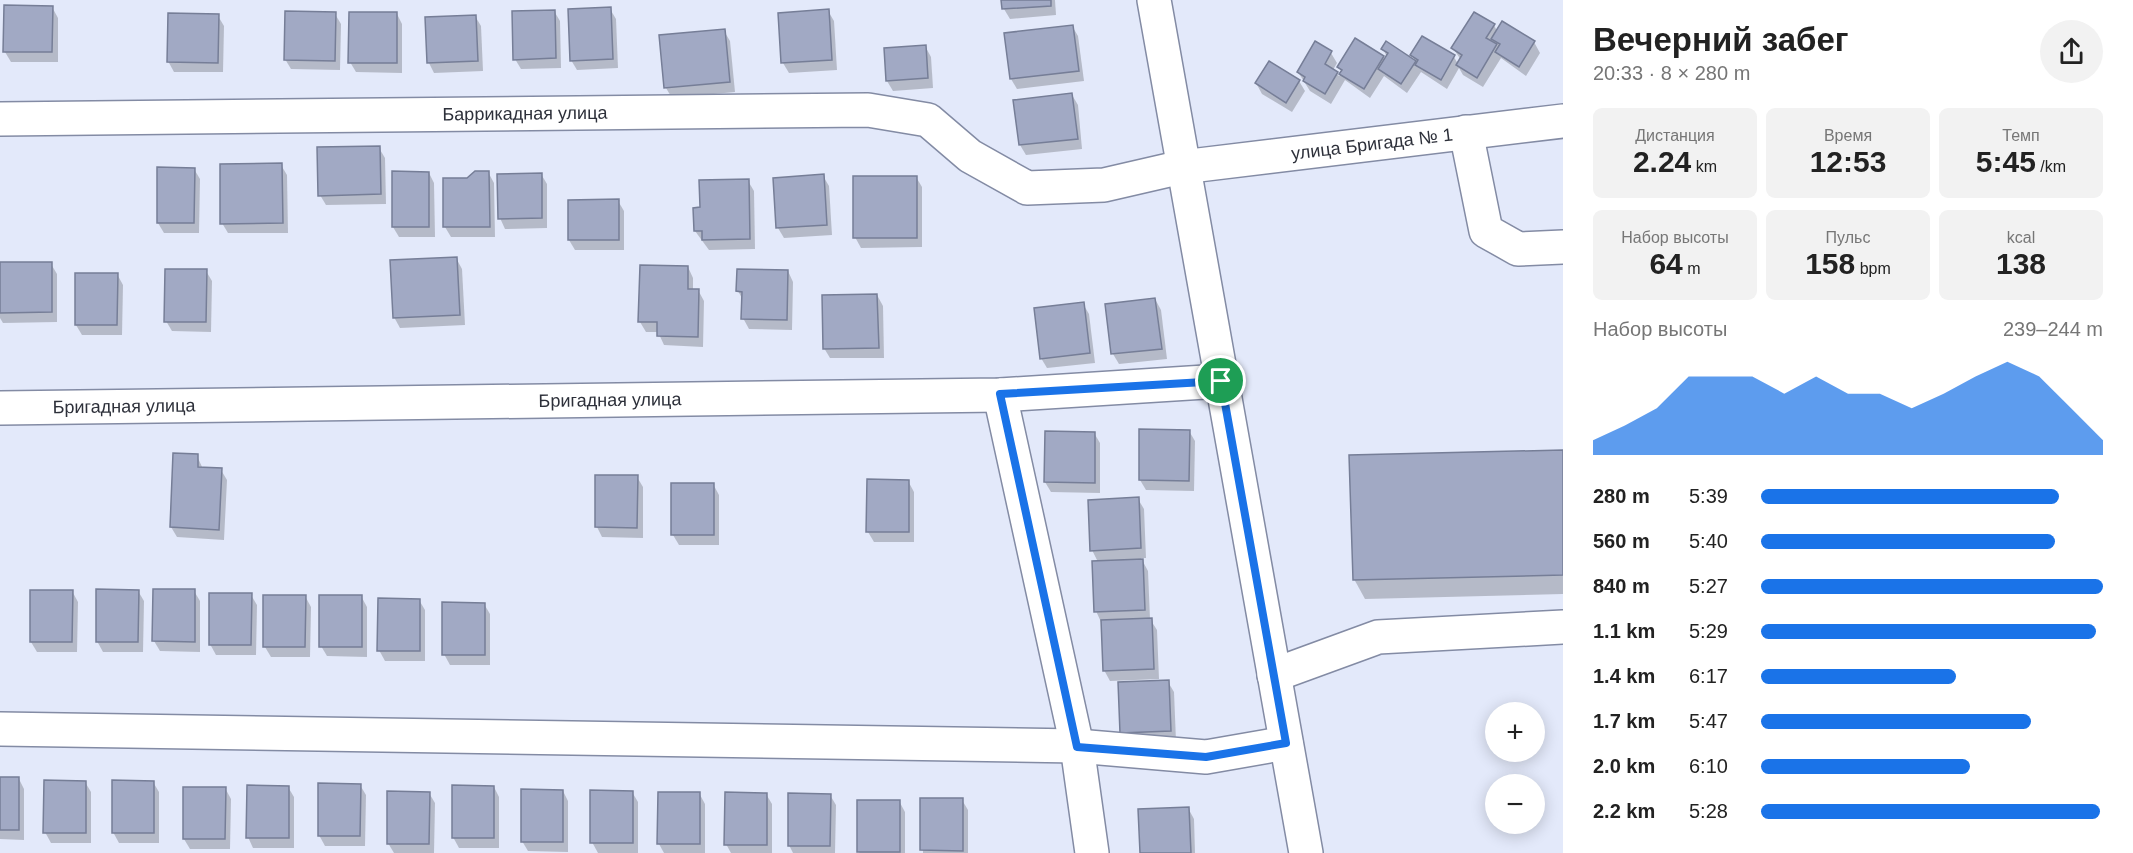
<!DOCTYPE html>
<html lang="ru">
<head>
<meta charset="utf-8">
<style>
	body { margin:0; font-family:Helvetica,sans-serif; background:#f2f2f2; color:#222; height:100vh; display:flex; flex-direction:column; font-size:22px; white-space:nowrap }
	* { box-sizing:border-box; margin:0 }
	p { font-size:20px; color:#767676 }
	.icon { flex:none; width:33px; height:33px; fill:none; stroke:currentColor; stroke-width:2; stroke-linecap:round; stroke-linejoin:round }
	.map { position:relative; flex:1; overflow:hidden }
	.drawer { display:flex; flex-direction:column; background:#fff; width:570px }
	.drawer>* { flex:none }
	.tools { position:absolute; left:1485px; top:702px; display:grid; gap:12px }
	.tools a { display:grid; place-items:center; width:60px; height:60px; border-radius:50%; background:#fff; box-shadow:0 3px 15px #0003; font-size:30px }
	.pin { position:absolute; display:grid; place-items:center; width:51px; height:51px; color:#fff; margin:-26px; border:3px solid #fff; border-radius:50%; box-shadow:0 2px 6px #0007 }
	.round { display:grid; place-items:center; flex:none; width:63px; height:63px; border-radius:32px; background:#f2f2f2 }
	.summary { display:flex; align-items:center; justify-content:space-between; height:102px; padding:0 30px }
	h1 { font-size:33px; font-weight:700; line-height:45px }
	.figures { display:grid; grid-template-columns:repeat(3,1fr); gap:9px; height:102px; padding:6px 30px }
	.figures div { display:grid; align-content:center; border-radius:9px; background:#f2f2f2; text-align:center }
	.figures b { font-size:30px; font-weight:700 }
	.figures small { font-size:16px; font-weight:400 }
	.figures p { font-size:16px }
	.chart { height:168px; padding:12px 30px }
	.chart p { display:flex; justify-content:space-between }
	.chart svg { width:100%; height:108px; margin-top:6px; fill:#1a73e8; opacity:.7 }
	ul { padding:0 30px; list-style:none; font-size:20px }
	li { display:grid; grid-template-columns:96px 72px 1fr; align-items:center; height:45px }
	li i { height:15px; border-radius:8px; background:#1a73e8 }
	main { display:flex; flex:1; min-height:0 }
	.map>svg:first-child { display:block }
	.shadow { fill:#0003 }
	.building { fill:#a1a9c4; stroke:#767e97; stroke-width:1.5 }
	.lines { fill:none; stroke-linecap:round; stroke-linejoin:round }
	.minor-casing { stroke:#838ba4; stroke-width:36 }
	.minor { stroke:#fff; stroke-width:33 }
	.route-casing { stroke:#fff; stroke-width:12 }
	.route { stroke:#1a73e8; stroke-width:8 }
	.labels { text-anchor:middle; stroke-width:4.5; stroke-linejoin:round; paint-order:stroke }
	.street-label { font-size:18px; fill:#2d303a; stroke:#f4f6fc }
</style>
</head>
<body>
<main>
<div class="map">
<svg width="1563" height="853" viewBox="0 0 1563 853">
	<rect width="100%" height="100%" fill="#e3e9fa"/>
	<g class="shadow">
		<path d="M1003,0H1055L1056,15L1010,19L1004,9Z"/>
		<path d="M52,7L58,18V62H11L5,52Z"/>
		<path d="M610,9L616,19L618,68L577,70L571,60Z"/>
		<path d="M554,11L560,21L561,68L521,69L515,59Z"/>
		<path d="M828,11L834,21L837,70L789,73L783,63Z"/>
		<path d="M335,14L341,24L340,70L291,69L285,59Z"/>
		<path d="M397,14L402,24V73L356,72L350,62Z"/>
		<path d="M218,16L224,26L223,72H174L168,61Z"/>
		<path d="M475,16L481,26L483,71L434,73L429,63L426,18Z"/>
		<path d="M1494,25L1497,31L1534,42L1540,53L1526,76L1501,58L1483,87L1463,75L1459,68L1447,89L1421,72L1407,93L1384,76L1370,98L1345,80L1331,104L1310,91L1298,72L1331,53L1337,63L1333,70L1339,76L1342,73L1339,67L1383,57L1385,60L1387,57L1383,49L1386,44L1417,63L1412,55L1454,57L1458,64L1461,60L1453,48Z"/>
		<path d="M1072,26L1078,36L1084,81L1017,89L1011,79Z"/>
		<path d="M724,31L730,41L735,92L672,98L666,88Z"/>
		<path d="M925,46L931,57L933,88L893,91L887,81Z"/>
		<path d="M1299,81L1305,91L1292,112L1262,94L1256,83Z"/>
		<path d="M1072,95L1078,105L1082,149L1026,155L1020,145L1015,101Z"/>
		<path d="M379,148L385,158L386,204L326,205L320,195Z"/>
		<path d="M281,165L287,175L288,233H228L222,223Z"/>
		<path d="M194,169L200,179L199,233H164L158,223Z"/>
		<path d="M488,172L494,183L495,237H451L445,227V180H467Z"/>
		<path d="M393,173H429L434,183L435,237H399L393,227Z"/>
		<path d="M541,174L547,184V228L505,229L500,218Z"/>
		<path d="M823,176L829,186L832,235L784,238L778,228Z"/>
		<path d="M916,177L922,187V247L861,248L855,237Z"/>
		<path d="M748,181L754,191L755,249L709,250L695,231L701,209Z"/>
		<path d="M618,201L624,211V250H575L569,240Z"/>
		<path d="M456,258L462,269L465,325L400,328L394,317Z"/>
		<path d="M0,264H51L57,274V322L3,323L0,318Z"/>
		<path d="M688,267L693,278V290H698L704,301L703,347L664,345L658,332H646L640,322Z"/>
		<path d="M206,271L212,281L211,332L172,331L166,321Z"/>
		<path d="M788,271L793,282L792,330L749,329L743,318V300L738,291Z"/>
		<path d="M117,274L123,285L122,335H82L76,325Z"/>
		<path d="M877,295L883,306L884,358H830L824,348Z"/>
		<path d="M1155,299L1161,310L1167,359L1119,364L1113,354L1107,305Z"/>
		<path d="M1083,304L1089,314L1095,363L1047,368L1041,358Z"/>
		<path d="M1189,431L1195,441L1194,491L1146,490L1140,480Z"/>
		<path d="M1094,433L1100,443V493L1051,492L1045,482Z"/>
		<path d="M1563,451V594L1365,599L1354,579Z"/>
		<path d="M197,456L203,469L221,470L227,480L224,540L177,537L171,527Z"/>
		<path d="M637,477L643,487V538L602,537L597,527Z"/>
		<path d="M908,481L914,492V542H874L868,532Z"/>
		<path d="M713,484L719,495V545H679L673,535Z"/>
		<path d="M1138,499L1144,509L1146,558H1141L1148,571L1150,619L1157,630L1159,679L1110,681L1104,670L1101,622L1096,611L1098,562L1092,550Z"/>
		<path d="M72,591L78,602L77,652H37L31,642Z"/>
		<path d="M138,591L144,601L143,652H103L97,641Z"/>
		<path d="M194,591L200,601V652L160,651L154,641Z"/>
		<path d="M251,595L257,605L256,655H216L210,644Z"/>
		<path d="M305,596L311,607L310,657H271L265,647Z"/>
		<path d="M361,596L367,607V657L327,656L321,646Z"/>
		<path d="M419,600L425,610V661H385L379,650Z"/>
		<path d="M484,604L490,614V665H450L444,654Z"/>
		<path d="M1168,682L1174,692L1176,741L1128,743L1122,733Z"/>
		<path d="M0,778L19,779L24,789V840L0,839Z"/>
		<path d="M85,782L91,792V843H51L45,832Z"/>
		<path d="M153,782L159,792V843H119L113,832Z"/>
		<path d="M360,785L366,795L365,846H325L319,835Z"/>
		<path d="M288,787L294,797V848H253L248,837Z"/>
		<path d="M494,787L499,797V848H459L453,837Z"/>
		<path d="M225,788L231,799L230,849H190L184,839Z"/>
		<path d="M563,791L568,801V852L528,851L522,841Z"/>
		<path d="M632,792L638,802V853H598L592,842Z"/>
		<path d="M429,793L435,803L434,853H394L388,843Z"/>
		<path d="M699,793L705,804V853H664L659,844Z"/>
		<path d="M766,794L772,804V853H731L726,844Z"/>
		<path d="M830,795L836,805L835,853H793L789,845Z"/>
		<path d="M922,800H962L968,810V853H923Z"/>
		<path d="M899,801L905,812V853H859Z"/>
		<path d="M1188,808L1194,819L1195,853H1142Z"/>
	</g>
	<g class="building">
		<path d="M1001,0H1051V6L1002,9Z"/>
		<path d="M4,5L53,6L52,52H3Z"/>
		<path d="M611,7L613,59L570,61L568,9Z"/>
		<path d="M829,9L832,60L781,63L778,13Z"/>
		<path d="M555,10L556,58L513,60L512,11Z"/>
		<path d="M285,11L336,12L335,61L284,60Z"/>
		<path d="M349,12H397V63H348Z"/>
		<path d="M1474,12L1495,24L1486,38L1497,44L1477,78L1456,65L1462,55L1451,48Z"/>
		<path d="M168,13L219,14L218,63L167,62Z"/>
		<path d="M476,15L478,61L427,63L425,17Z"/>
		<path d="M1502,21L1535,41L1519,67L1495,52L1500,44L1491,39Z"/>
		<path d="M1073,25L1079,71L1010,79L1004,33Z"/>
		<path d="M725,29L730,82L664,88L659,35Z"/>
		<path d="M1422,36L1455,55L1441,80L1415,65L1418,60L1410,55Z"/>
		<path d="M1355,38L1384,56L1364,89L1339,74L1342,70L1337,67Z"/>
		<path d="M1315,41L1332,51L1325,64L1338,72L1325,94L1303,81L1305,77L1297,72Z"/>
		<path d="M1386,41L1416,61L1401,84L1378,69L1388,53L1381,49Z"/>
		<path d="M926,45L928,78L886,81L884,48Z"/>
		<path d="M1269,61L1300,80L1286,103L1255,83Z"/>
		<path d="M1072,93L1078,139L1019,145L1013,100Z"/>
		<path d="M380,146L381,194L318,196L317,147Z"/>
		<path d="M282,163L283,223L220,224V164Z"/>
		<path d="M157,167L195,168L194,223H157Z"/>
		<path d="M392,171L429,172V227H392Z"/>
		<path d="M475,171H489L490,227H443V178H467Z"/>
		<path d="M542,173V218L498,219L497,174Z"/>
		<path d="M824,174L827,225L776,228L773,178Z"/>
		<rect x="853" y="176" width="64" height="62"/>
		<path d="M749,179L750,239L702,240V231H694L693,208L700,207L699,180Z"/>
		<path d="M619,199V240H568V200Z"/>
		<path d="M457,257L460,315L393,318L390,260Z"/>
		<path d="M0,262H52V312L0,313Z"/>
		<path d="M640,265L688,266V289H699L698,337L657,336V322H638Z"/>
		<path d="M165,269H207L206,322H164Z"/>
		<path d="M737,269L788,270L787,320L741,319L742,292L736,291Z"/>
		<path d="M75,273H118L117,325H75Z"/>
		<path d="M877,294L879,348L823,349L822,295Z"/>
		<path d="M1155,298L1162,349L1111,354L1105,304Z"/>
		<path d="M1084,302L1090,353L1040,359L1034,308Z"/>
		<path d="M1139,429L1190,430L1189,481L1139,480Z"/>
		<path d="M1045,431L1095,432V483L1044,482Z"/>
		<path d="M1563,450V575L1353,580L1349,455Z"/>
		<path d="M173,453L198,454V467L222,468L219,530L170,527Z"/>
		<path d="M595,475H638L637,528L595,527Z"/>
		<path d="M867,479L909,480V532H866Z"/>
		<rect x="671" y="483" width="43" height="52"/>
		<path d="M1139,497L1141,548L1090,551L1088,500Z"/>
		<path d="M1143,559L1145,610L1094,612L1092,561Z"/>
		<path d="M96,589L139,590L138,642H96Z"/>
		<path d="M153,589H195V642L152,641Z"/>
		<path d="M30,590H73L72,642H30Z"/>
		<path d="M209,593H252L251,645H209Z"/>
		<path d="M263,595H306L305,647H263Z"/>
		<rect x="319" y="595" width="43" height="52"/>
		<path d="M378,598L420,599V651H377Z"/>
		<path d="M442,602L485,603V655H442Z"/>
		<path d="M1152,618L1154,669L1103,671L1101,620Z"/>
		<path d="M1169,680L1171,731L1120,733L1118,682Z"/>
		<rect x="0" y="777" width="19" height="53"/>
		<path d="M44,780L86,781V833H43Z"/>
		<path d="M112,780L154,781V833H112Z"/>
		<path d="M318,783L361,784L360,836H318Z"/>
		<path d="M247,785L289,786V838H246Z"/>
		<path d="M452,785L494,786V838H452Z"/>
		<path d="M183,787H226L225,839H183Z"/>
		<path d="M521,789L563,790V842H521Z"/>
		<path d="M590,790L633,791V843H590Z"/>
		<path d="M387,791L430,792L429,844H387Z"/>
		<path d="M658,792H700V844H657Z"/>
		<path d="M725,792L767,793V845H724Z"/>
		<path d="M788,793L831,794L830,846H788Z"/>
		<path d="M920,798H963V851L920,850Z"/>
		<rect x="857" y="800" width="43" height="52"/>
		<path d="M1189,807L1191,853H1140L1138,809Z"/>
	</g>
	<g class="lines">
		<g class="minor-casing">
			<g id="minor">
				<path d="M1154,0L1306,853"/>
				<path id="s1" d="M0,119L868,110L928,120L970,156L1027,188L1104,185L1182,167L1563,121"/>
				<path d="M1466,132L1486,231L1518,249L1563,247"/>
				<path d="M1000,395L1077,746L1092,853"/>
				<path id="s2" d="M0,408L1000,395L1221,381"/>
				<path d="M1274,675L1378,637L1563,627"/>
				<path d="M0,729L1077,746L1206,757L1286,743"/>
			</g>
		</g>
		<use href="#minor" class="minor"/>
	</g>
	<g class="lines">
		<g class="route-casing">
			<path id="route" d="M1221,381L1286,743L1206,757L1077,747L1000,394Z"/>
		</g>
		<use href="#route" class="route"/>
	</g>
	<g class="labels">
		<g class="street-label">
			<text dy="6" stroke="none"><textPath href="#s1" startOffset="525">Баррикадная улица</textPath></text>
			<text dy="6" stroke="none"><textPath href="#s1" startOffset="1398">улица Бригада № 1</textPath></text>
			<text dy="6" stroke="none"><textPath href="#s2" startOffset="610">Бригадная улица</textPath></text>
			<text dy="6" stroke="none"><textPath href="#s2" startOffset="124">Бригадная улица</textPath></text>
		</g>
	</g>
</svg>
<div class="tools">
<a>+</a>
<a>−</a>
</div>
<div class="pin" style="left:1221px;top:381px;background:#1e9e55"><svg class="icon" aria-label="arrive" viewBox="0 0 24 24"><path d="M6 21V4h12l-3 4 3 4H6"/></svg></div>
</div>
<section class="drawer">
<div class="summary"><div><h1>Вечерний забег</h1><p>20:33 · 8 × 280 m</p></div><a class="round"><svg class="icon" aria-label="share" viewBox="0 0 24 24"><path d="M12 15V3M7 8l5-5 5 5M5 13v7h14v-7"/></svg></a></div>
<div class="figures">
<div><p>Дистанция</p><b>2.24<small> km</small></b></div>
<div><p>Время</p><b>12:53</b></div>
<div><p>Темп</p><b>5:45<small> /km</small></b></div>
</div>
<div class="figures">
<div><p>Набор высоты</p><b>64<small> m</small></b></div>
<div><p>Пульс</p><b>158<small> bpm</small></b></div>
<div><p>kcal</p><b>138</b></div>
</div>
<div class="chart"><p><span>Набор высоты</span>239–244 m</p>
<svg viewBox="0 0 160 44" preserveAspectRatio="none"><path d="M0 44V38L10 32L20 25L30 12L40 12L50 12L60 19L70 12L80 19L90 19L100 25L110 19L120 12L130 6L140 12L150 25L160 38V44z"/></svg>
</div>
<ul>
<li><b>280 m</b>5:39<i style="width:87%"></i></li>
<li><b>560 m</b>5:40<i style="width:86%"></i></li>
<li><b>840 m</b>5:27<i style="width:100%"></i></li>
<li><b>1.1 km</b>5:29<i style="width:98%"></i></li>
<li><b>1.4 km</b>6:17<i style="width:57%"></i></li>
<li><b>1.7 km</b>5:47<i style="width:79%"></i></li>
<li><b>2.0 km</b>6:10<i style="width:61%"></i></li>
<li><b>2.2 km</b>5:28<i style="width:99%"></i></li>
</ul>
</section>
</main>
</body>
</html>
